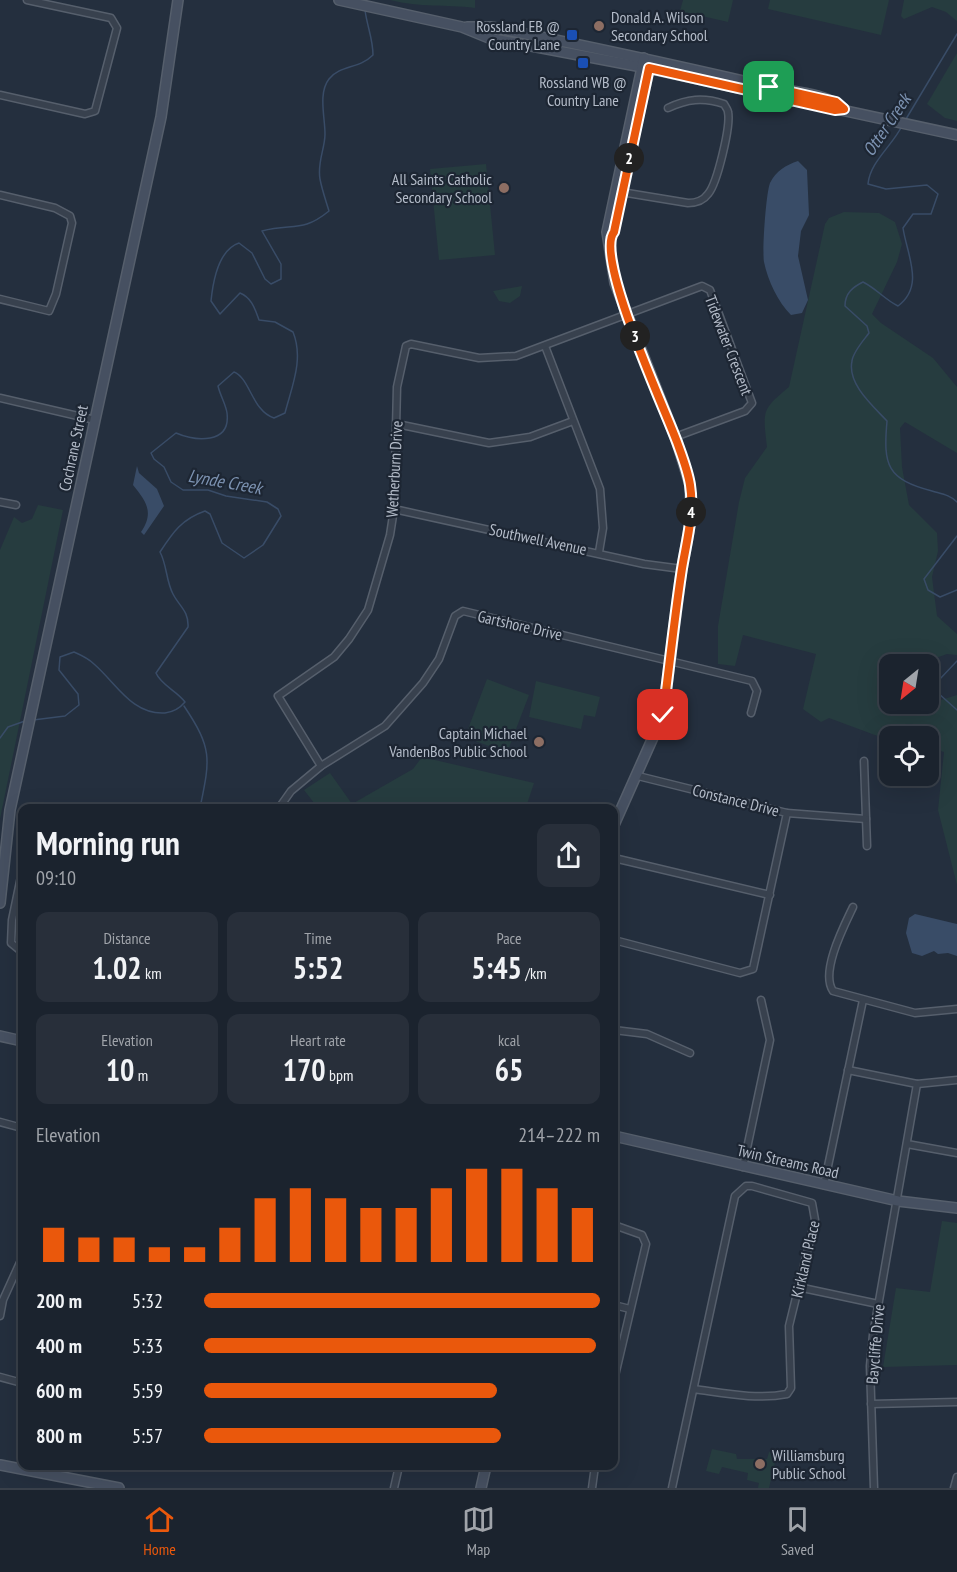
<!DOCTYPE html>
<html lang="en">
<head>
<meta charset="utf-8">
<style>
	body { margin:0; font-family:"PT Sans Narrow",sans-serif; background:#282f3a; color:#f1f3f6; height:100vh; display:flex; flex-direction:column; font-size:22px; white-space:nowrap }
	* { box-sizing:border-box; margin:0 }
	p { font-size:20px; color:#a0a4aa }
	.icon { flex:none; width:33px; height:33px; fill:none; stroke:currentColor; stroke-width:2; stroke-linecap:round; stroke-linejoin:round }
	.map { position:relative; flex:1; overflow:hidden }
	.drawer { position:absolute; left:18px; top:804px; width:600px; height:666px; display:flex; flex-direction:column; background:#1b232e; border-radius:12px; box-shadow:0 6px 24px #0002,0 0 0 2px #39404a }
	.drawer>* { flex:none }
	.needle { width:39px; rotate:210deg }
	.fabs { position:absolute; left:879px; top:654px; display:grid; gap:12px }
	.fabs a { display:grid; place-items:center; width:60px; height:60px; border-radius:12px; background:#1b232e; box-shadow:0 6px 24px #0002,0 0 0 2px #39404a; font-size:30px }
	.pin { position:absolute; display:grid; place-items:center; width:51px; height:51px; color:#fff; margin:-26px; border-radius:12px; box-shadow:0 3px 9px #0006 }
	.km { position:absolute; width:30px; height:30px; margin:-15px; border-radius:50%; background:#222; color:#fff; font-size:16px; line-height:30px; text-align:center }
	.round { display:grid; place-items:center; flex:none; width:63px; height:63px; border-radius:12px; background:#282f3a }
	.headline { display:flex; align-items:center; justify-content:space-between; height:102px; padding:0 18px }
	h1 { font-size:33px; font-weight:700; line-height:45px }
	.stats { display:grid; grid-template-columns:repeat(3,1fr); gap:9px; height:102px; padding:6px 18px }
	.stats div { display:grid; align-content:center; border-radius:12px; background:#282f3a; text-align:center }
	.stats b { font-size:30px; font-weight:700 }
	.stats small { font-size:16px; font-weight:400 }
	.stats p { font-size:16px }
	.chart { height:168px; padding:12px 18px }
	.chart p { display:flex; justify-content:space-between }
	.chart svg { width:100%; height:108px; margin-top:6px; stroke:#ea580c; stroke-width:6 }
	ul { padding:0 18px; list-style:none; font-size:20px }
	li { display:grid; grid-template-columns:96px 72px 1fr; align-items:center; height:45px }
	li i { height:15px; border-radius:8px; background:#ea580c }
	.menu { display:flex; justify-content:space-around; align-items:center; height:84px; border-top:2px solid #39404a; background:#1b232e; font-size:16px; color:#a0a4aa }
	.menu a { display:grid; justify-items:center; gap:3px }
	.menu .selected { color:#ea580c }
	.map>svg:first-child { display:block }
	.green { fill:#263c3f }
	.water { fill:#394c67 }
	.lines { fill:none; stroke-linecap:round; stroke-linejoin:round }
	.stream { stroke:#394c67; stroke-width:1.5 }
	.street-casing { stroke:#565f6c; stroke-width:9 }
	.secondary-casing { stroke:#565f6c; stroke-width:12 }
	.street { stroke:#38414e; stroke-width:6 }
	.secondary { stroke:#465061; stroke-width:9 }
	.route-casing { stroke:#fff; stroke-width:12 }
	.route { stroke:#ea580c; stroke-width:8 }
	.education-dot { fill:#8d6e63; stroke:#1d2633; stroke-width:2 }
	.transit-dot { fill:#1a4fb4; stroke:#1d2633; stroke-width:2 }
	.labels { text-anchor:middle; stroke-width:4.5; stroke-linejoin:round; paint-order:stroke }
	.poi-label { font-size:16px; fill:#b4bcc9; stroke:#1d2633; text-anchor:end }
	.street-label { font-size:16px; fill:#b4bcc9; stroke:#1d2633 }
	.water-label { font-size:18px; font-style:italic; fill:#7c92b1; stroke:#1d2633 }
</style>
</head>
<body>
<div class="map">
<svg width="957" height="1488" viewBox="0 0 957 1488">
	<rect width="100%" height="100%" fill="#242f3e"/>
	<g class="green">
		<path d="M390,0H475V8C445,4 421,8 390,0Z"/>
		<path d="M683,0H733L728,22L680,11Z"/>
		<path d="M770,0H889L881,35L768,9Z"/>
		<path d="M904,0H957V21L946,12L932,7L904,19L901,16Z"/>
		<path d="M957,53V121L945,118L927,104Z"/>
		<path d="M486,164L495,255L439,260L430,169Z"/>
		<path d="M844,212L879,213L895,222L902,244L897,262L872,314L881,323L933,358L957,387V453L905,422L900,428L902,467L909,505L937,533L938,551L932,577L937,616L957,634V655L947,654L919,664H890V704H928L957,695V885L938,810L944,752L929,747L928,736L883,738L829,718L821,722L803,709L816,654L743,635L735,666L718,664V626L739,502L745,478L767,447C763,411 761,410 789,387L825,224L829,218Z"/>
		<path d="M522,286L520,296L510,303L499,301L493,291Z"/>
		<path d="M38,505L63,510L0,819V550L14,517L22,523L32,519Z"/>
		<path d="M487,679L529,695L507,753L465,737Z"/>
		<path d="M536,681L600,697L595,717L584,715L581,729L529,717Z"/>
		<path d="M422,757L534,783L527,804L542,808H318L304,790L330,773L352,804L413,769Z"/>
		<path d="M942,1221L957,1223V1365L883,1367L896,1288L930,1292Z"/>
		<path d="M712,1449L736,1454L737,1459H767L769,1452L777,1454L769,1488H758L759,1483L747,1480L748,1473L722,1467L719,1474L706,1471Z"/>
	</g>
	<g class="water">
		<path d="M798,161L807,170L809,215L801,231L798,256L808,300L802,313L791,315C778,302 768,281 764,262C762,251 766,193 770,183C776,171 786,165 798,161Z"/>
		<path d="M137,466L139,473L157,489L164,506L144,535L141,532C154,513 147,502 133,485Z"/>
		<path d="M915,914L957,924V956L948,953L938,954L934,951L922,956L912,953L906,933L909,918Z"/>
	</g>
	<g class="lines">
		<g class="stream">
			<path d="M906,119L957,34"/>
			<path d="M902,126C892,146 870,162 868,184L886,189L927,185L938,194L931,214H913L903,228C907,255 925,286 898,306C884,299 877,289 863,282C853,287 845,293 845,306L867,326L869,333C863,341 853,352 852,361C847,384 873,406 887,421C883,466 887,479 932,491C942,494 950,495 957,502"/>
			<path d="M957,536L924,579L928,590L940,597L957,590"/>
			<path d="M957,661L939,680L938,693L957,710"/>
			<path d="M184,706C213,749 210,759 200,808"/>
			<path d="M33,720L65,716L79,705L78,694L59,670L60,657L74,652C81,655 89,659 94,664C117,684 132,715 165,713C173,712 180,708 185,702C177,691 161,685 156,673L188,627C189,611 179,606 173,594C166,581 167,565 160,552C173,532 182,519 205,511L210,514L222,543L244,558L263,545L281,516L278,509L267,502L226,496L208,490H183L171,482L164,467L154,459L151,453L176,433C195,441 231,445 227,413C226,405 220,395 218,386L234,372C250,378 252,411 274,418L285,413C292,386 304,359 293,332L275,322L259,320C255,309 252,298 240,293L220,314L211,301C213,281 218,250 239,243L252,253L265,279L271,284L281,279V264L262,231C293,223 302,233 329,211C326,201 322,190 320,179C317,162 325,149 325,134C325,117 318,93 329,79C340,65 359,69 373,55C373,39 367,26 365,10"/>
			<path d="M0,738L8,727L25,721"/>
		</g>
		<g class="street-casing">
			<g id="street">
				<path d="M0,95L85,114L95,111L117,28L111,18L27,0"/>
				<path d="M615,191L688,203C696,203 703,201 708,194C717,184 731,126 728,112C728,110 725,106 724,104C703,97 687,99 668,108"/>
				<path d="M0,195L55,208L70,216L72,223L56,294L49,311L0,299"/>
				<path d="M545,346L600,489L603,528L599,552"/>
				<path d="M0,398L95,420"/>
				<path d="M397,424L489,443L530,437L573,421"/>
				<path d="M0,502L16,505"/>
				<path d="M394,509L644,564L682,569"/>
				<path d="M864,761L867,846"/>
				<path d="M321,766L278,696L334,657L349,639L368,610L390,535L394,509L397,387L406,346L411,344L479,358L516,356L702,286L710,290L752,403L745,411L675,437"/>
				<path d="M279,808L291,791L321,766L385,726L423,683L439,659L455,616L463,611L752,681L757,691L751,713"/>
				<path d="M787,813L866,819"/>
				<path d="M614,858L770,895"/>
				<path d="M22,872L12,920L11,943L22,952"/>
				<path d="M853,907C844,926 820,972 833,991L915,1013L957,1009"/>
				<path d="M614,940L740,973L753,969L787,813L638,776"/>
				<path d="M614,1030L647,1034L690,1053"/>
				<path d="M848,1070L917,1084L957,1080"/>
				<path d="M0,1122L22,1128"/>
				<path d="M907,1144L957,1153"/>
				<path d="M743,1167L770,1040L761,1000"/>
				<path d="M824,1185L863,1000"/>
				<path d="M614,1225L642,1235L646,1244L614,1380"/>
				<path d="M798,1287L878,1304"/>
				<path d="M614,1305L630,1309"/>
				<path d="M0,1316L3,1300L22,1258"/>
				<path d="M0,1377L22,1383"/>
				<path d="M871,1404L957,1402"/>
				<path d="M394,1488L399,1466"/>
				<path d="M592,1488L595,1466"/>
				<path d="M672,1488L735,1196L746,1186H752L812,1203L815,1220L789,1326L791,1388L787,1394C757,1400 724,1393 694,1389"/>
				<path d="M874,1488L870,1366L873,1335L917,1084"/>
				<path d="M954,1488L957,1477"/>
			</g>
		</g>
		<g class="secondary-casing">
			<g id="secondary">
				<path d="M339,0L462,27L489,38L642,67L957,135"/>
				<path d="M467,27H491C583,45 674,65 765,86C790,92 825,92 844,109"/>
				<path d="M626,171L650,65"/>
				<path d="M614,825L663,715L681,574L691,519L690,485L677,442L615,283L607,232L644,58"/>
				<path d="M0,903L10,810L161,117L178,0"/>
				<path d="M0,1036L22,1041"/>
				<path d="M614,1136L898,1201L957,1208"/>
				<path d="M0,1465L119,1488"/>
				<path d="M481,1488L486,1466"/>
			</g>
		</g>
		<use href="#street" class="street"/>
		<use href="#secondary" class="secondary"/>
	</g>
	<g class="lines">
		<g class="route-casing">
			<path id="route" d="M663,715C669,669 674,622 681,575C685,546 695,516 690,485C688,471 682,456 677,442C665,409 594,256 614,232L649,68L835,110L844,109L836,102L769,87"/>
		</g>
		<use href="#route" class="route"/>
	</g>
	<g class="education-dot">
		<circle cx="599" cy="26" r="6"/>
		<circle cx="504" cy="188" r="6"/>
		<circle cx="539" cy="742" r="6"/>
		<circle cx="760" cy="1464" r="6"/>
	</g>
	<g class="transit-dot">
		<rect x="566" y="29" width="12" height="12" rx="3"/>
		<rect x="577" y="57" width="12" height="12" rx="3"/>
	</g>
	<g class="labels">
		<g class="poi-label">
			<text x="611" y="23" text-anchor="start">Donald A. Wilson<tspan x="611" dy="18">Secondary School</tspan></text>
			<text x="560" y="32">Rossland EB @<tspan x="560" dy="18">Country Lane</tspan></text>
			<text x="583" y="88" text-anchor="middle">Rossland WB @<tspan x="583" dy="18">Country Lane</tspan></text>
			<text x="492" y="185">All Saints Catholic<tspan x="492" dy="18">Secondary School</tspan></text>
			<text x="527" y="739">Captain Michael<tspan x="527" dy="18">VandenBos Public School</tspan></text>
			<text x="772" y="1461" text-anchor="start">Williamsburg<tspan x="772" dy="18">Public School</tspan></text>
		</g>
		<g class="street-label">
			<text transform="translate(729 345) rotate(69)" y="6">Tidewater Crescent</text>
			<text transform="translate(73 448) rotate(-78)" y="6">Cochrane Street</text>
			<text transform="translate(394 469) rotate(-87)" y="6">Wetherburn Drive</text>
			<text transform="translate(538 539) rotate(12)" y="6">Southwell Avenue</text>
			<text transform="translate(520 625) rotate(13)" y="6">Gartshore Drive</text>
			<text transform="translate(736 800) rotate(14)" y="6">Constance Drive</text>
			<text transform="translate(788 1161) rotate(13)" y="6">Twin Streams Road</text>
			<text transform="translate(805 1259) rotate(-77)" y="6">Kirkland Place</text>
			<text transform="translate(875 1344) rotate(-85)" y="6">Baycliffe Drive</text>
		</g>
		<g class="water-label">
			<text transform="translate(887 125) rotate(-56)" y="6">Otter Creek</text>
			<text transform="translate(225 482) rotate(10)" y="6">Lynde Creek</text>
		</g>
	</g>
</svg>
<div class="fabs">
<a><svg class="needle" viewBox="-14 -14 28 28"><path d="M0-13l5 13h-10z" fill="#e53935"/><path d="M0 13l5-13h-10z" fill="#a0a4aa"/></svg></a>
<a><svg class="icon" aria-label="locate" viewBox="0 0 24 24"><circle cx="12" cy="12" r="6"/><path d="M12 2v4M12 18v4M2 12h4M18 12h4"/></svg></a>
</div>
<div class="pin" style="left:769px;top:87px;background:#1e9e55"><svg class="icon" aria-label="arrive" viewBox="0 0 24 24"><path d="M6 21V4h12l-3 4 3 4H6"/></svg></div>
<div class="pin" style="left:663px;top:715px;background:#d93025"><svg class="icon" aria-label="check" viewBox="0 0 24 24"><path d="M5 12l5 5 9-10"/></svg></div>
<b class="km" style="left:629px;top:158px">2</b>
<b class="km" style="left:635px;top:336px">3</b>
<b class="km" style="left:691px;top:512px">4</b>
<section class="drawer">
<div class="headline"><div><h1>Morning run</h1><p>09:10</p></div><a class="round"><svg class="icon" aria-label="share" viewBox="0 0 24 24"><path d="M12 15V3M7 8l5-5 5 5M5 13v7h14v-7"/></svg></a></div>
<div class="stats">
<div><p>Distance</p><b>1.02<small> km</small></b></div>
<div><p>Time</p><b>5:52</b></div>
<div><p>Pace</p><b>5:45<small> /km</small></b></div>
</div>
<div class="stats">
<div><p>Elevation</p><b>10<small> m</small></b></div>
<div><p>Heart rate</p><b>170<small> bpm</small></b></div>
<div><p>kcal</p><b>65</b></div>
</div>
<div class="chart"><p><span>Elevation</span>214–222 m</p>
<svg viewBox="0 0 160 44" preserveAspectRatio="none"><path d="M5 44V30M15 44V34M25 44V34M35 44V38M45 44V38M55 44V30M65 44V18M75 44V14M85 44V18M95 44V22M105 44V22M115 44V14M125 44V6M135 44V6M145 44V14M155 44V22"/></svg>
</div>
<ul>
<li><b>200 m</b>5:32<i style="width:100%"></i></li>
<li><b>400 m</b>5:33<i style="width:99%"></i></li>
<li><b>600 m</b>5:59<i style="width:74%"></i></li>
<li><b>800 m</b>5:57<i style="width:75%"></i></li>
</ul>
</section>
</div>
<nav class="menu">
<a class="selected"><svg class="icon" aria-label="home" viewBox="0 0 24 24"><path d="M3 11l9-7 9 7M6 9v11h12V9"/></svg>Home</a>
<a><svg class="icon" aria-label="map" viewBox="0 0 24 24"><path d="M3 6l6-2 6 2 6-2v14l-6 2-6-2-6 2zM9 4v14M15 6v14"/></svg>Map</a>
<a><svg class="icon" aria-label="saved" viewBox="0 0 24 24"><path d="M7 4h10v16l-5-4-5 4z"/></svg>Saved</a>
</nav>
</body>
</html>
